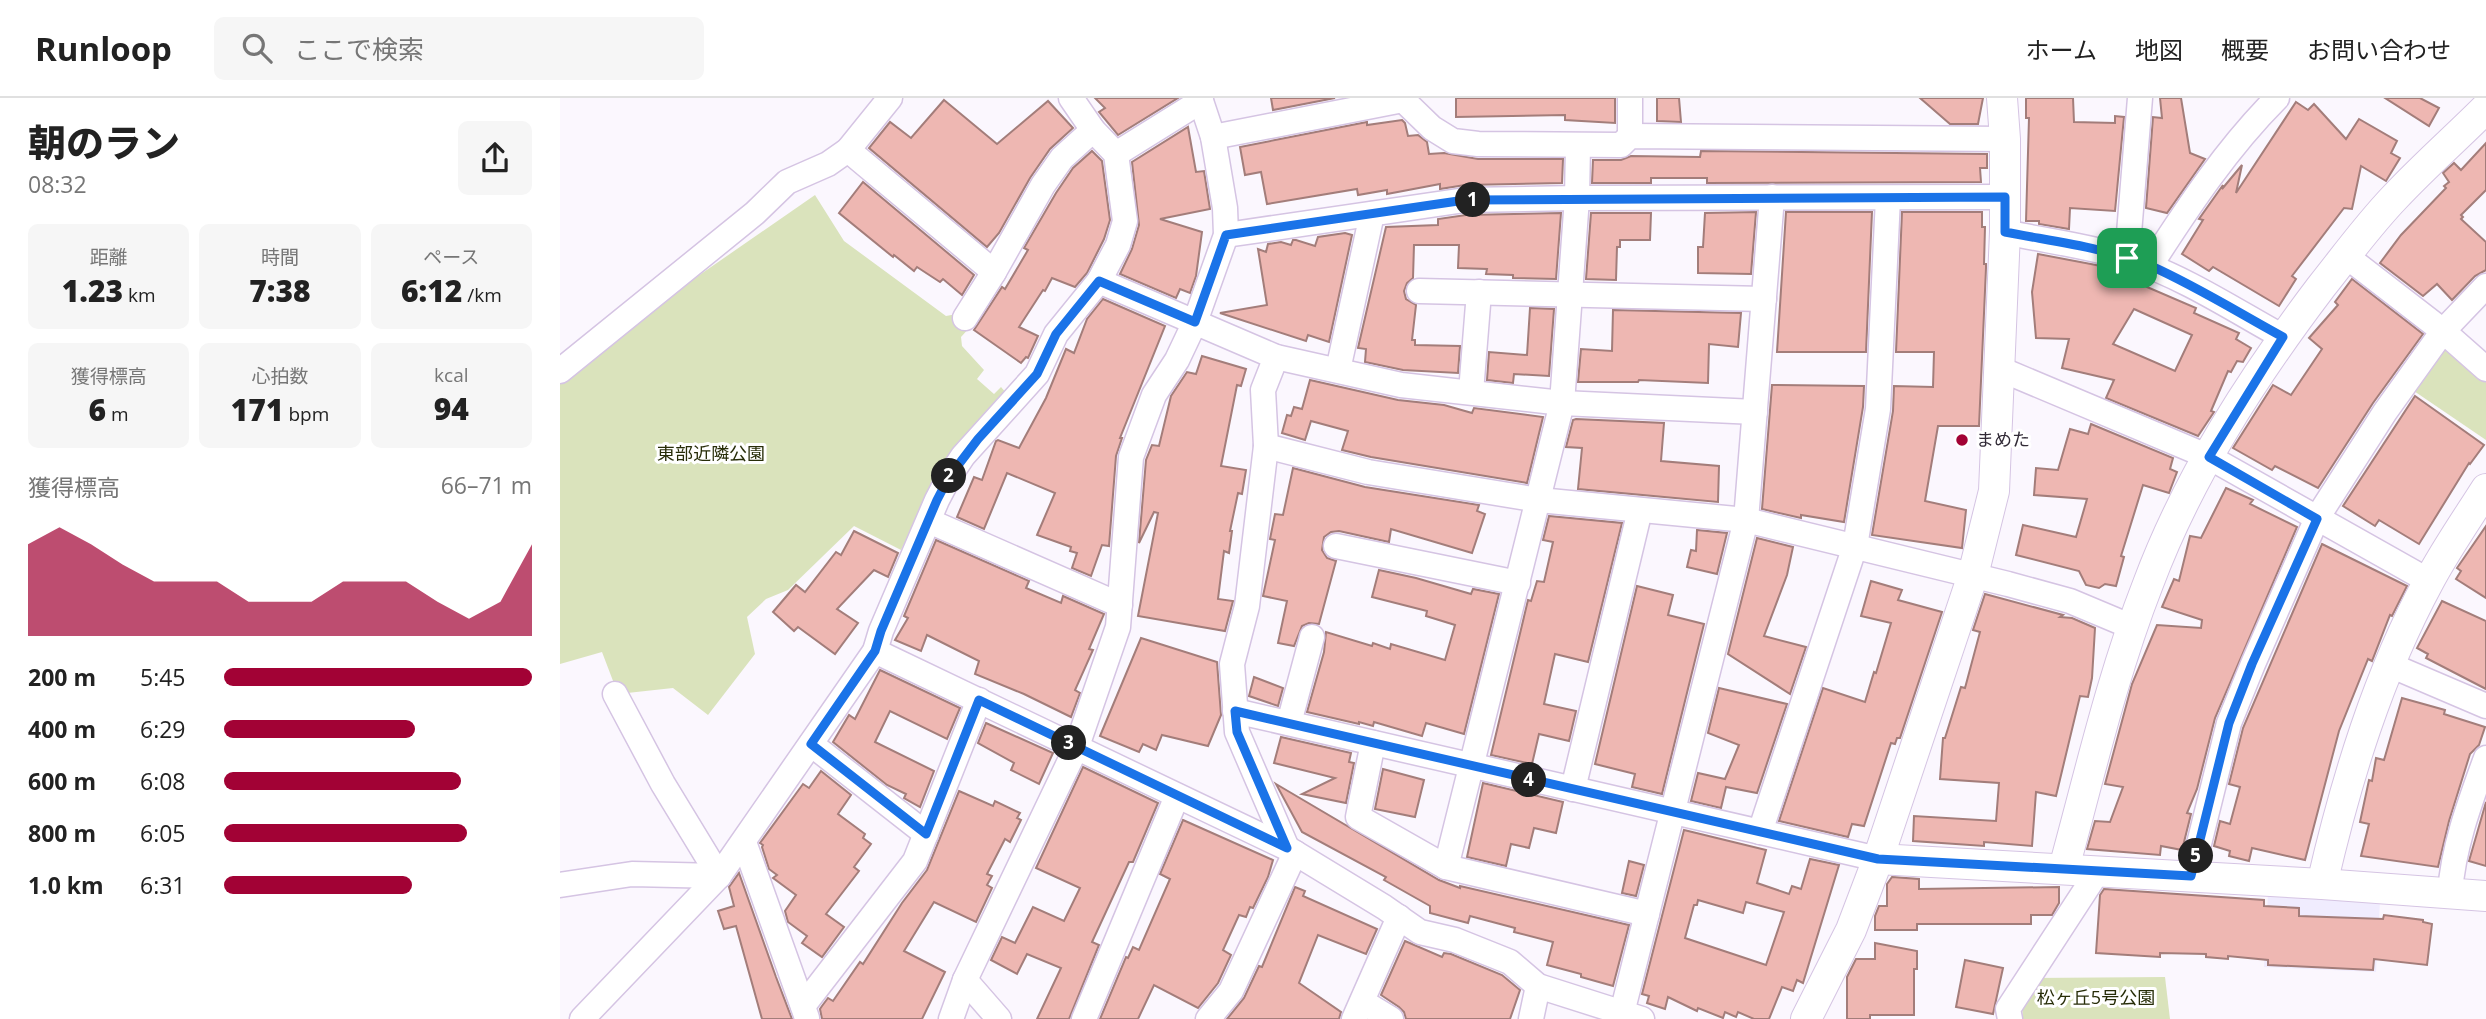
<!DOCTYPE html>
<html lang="ja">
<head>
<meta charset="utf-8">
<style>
	body { margin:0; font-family:"Open Sans","Noto Sans JP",sans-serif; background:#f6f6f6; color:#222; height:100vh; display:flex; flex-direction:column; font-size:26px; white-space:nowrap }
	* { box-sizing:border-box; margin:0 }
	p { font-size:23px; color:#767676 }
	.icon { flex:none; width:38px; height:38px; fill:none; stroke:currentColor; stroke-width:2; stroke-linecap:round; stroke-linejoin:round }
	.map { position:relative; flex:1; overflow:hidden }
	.panel { display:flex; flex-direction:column; background:#fff; width:560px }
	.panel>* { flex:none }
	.pin { position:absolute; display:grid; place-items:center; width:60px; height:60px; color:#fff; margin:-30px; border-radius:14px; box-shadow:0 4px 10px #0006 }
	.km { position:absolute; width:35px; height:35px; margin:-18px; border-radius:50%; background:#222; color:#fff; font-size:19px; line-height:35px; text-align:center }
	.round { display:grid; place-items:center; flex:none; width:74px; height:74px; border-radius:10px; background:#f6f6f6 }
	.summary { display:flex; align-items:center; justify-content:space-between; height:119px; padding:0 28px }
	h1 { font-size:38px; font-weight:800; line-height:52px }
	.stats { display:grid; grid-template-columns:repeat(3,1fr); gap:10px; height:119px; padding:7px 28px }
	.stats div { display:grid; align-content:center; border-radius:10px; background:#f6f6f6; text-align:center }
	.stats b { font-size:30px; font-weight:800 }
	.stats small { font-size:19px; font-weight:400 }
	.stats p { font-size:19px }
	.chart { height:196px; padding:14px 28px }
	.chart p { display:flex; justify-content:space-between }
	.chart svg { width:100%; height:126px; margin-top:7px; fill:#a20235; opacity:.7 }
	ul { padding:0 28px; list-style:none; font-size:23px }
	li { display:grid; grid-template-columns:112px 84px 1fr; align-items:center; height:52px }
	li i { height:18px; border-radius:9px; background:#a20235 }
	header { display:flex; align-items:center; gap:42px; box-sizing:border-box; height:98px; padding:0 35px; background:#fff; border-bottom:2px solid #e0e0e0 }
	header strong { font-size:33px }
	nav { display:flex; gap:38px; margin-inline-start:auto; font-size:24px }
	.search { width:490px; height:63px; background:#f6f6f6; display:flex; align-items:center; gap:18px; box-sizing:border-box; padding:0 24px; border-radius:10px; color:#767676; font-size:26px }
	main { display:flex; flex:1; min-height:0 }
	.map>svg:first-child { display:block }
	.commercial { fill:#f0ecfe }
	.green { fill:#dae3bc }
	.building { fill:#eeb7b2; stroke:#a37d7a; stroke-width:2; fill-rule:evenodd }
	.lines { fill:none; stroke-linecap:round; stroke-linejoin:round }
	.minor-casing { stroke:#d5c4e3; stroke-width:27 }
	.tertiary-casing { stroke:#d5c4e3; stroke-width:32 }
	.minor { stroke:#fff; stroke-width:24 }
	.tertiary { stroke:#fff; stroke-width:30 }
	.route-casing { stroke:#fff; stroke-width:14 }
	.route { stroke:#1a73e8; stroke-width:9 }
	.poi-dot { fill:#a20235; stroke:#fff; stroke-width:2.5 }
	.labels { text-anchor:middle; stroke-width:6; stroke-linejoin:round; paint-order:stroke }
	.poi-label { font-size:18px; fill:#312a36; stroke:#fff; text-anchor:start }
	.park-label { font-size:18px; fill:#272d08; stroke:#fff }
</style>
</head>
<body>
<header>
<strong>Runloop</strong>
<div class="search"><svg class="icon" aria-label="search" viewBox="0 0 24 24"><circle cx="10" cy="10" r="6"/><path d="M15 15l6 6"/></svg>ここで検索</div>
<nav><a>ホーム</a><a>地図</a><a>概要</a><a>お問い合わせ</a></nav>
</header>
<main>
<section class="panel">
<div class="summary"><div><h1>朝のラン</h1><p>08:32</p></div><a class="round"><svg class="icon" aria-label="share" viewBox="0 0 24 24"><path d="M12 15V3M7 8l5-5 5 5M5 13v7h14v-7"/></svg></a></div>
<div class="stats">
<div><p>距離</p><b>1.23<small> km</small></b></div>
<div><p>時間</p><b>7:38</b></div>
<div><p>ペース</p><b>6:12<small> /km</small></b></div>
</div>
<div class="stats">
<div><p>獲得標高</p><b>6<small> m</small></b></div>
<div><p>心拍数</p><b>171<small> bpm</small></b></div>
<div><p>kcal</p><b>94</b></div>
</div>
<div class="chart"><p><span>獲得標高</span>66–71 m</p>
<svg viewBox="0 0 160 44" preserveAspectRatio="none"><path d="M0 44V12L10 6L20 12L30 19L40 25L50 25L60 25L70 32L80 32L90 32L100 25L110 25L120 25L130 32L140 38L150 32L160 12V44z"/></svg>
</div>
<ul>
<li><b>200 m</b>5:45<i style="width:100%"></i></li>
<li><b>400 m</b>6:29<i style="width:62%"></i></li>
<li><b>600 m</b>6:08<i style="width:77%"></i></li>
<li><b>800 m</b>6:05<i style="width:79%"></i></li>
<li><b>1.0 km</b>6:31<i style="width:61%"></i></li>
</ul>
</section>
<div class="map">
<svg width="1926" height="921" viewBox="0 0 1926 921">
	<rect width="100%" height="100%" fill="#fbf7fe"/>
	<path class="commercial" d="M1708,796L1820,803L1816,874L1704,869Z"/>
	<g class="green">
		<path d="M255,97L284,143L386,218L402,215L411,228L401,239L402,248L424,272L417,281L434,296L441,289L447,296L376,383L341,452L294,428L228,492L206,501L187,519L195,556L148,617L113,590L58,596L42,554L0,566V286L86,214Z"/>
		<path d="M1885,248L1926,280V342L1851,291Z"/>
		<path d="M1605,879L1610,921H1463L1462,909L1473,880Z"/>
	</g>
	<g class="building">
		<path d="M535,0H618L558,37L539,14L545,10Z"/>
		<path d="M711,0H775L713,12Z"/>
		<path d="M896,0H1055V25L1005,22V17L896,19Z"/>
		<path d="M1097,0H1119L1121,24L1097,23Z"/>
		<path d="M1360,0H1423L1418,26H1390Z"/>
		<path d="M1466,0H1513L1514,24L1555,25V18L1564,19L1555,113L1510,110L1509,131L1479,126V123H1466L1469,20H1466Z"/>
		<path d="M1600,0H1621L1630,55L1645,61L1607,115L1586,110L1593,19L1602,20Z"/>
		<path d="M1825,0H1860L1879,10L1869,28Z"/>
		<path d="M384,2L437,46L488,3L513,30L490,51L470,80L439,135L427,149L309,50L330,24L351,40Z"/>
		<path d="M1736,4L1748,12L1754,6L1786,41L1799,21L1837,43L1831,55L1840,60L1826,83L1801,68L1792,111L1784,110L1732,178L1736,181L1719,208L1653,169L1649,173L1622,156L1643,122L1639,121L1663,87L1662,91L1682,67L1676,95Z"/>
		<path d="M842,22L845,25L848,38L858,37L867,44L869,56L884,55L918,61H1003L1002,85L905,87L880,91V86L827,96V92L798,97L797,91L707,106L701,74L685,77L680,49L807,24V27Z"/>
		<path d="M628,29L636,74L644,73L650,111L600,121L642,134L636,178L630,195L620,191L616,200L560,176L572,151L579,127L572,64Z"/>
		<path d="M1926,45V92L1901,117L1903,119L1901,121L1926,144V172L1915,178L1892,202L1877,186L1863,198L1820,165L1841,137L1886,90L1884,88L1889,84L1883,75L1894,65L1901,72Z"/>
		<path d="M532,53L542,63L550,122L544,141L527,175L515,189L492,180L485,193L483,192L459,229L478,238L468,260L466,259L461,265L414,232L442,189L445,191L468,152L464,150L496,95L513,70Z"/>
		<path d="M1141,53L1427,56V70H1420L1421,84L1147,85V80H1091V85H1032L1033,62H1061L1071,58L1140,59Z"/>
		<path d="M303,84L414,177L402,197L383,181L380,184L357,169L354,173L334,157L333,159L279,115Z"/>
		<path d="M1196,114L1191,176L1138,175V149H1143L1145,115Z"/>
		<path d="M1226,114H1312L1306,254H1217Z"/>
		<path d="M1342,114H1422V129H1425L1424,166H1426V170L1419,328H1378L1365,403L1406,412L1402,450L1312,437L1333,313L1334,288L1373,289L1374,254H1336Z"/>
		<path d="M1001,115L996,181L953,180V177L926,176L927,171L898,170L899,147H854L853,180L847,185L844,193L846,201L856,207L852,242H855V247L900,248L898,275L843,272L805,264L806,251L798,250L826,129L878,127V121L906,117Z"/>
		<path d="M1031,115H1091L1090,142H1060V149H1057L1056,182L1026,181Z"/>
		<path d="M785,135L792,137L769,244L748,237L746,243L660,215L707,207L698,151L706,154L708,146L721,144L731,147L733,142H736L755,148L758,139Z"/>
		<path d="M1478,156L1536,167L1571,177L1589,186L1587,189L1636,210L1634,215L1679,235L1676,241L1691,250L1683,264L1677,263L1671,274L1668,273L1651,313L1654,314L1638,338L1546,300L1554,282L1502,270L1509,241L1476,240L1472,194ZM1574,211L1632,237L1615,273L1553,246Z"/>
		<path d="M1792,181L1863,236L1813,305L1758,390L1715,368L1712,372L1673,350L1713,287L1731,297L1762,251L1749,240L1778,207L1775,204Z"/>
		<path d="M543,201L605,228L560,340H562L556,358L549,448L542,447L531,478L512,470L517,455L510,453L511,449L477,437L495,395L447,375L424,431L397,419L414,379L422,382L436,343L438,342L459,350L486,300L506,251L514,255L527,221Z"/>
		<path d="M970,210L994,211L989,278L954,276L953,285L927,282L929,254L967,257Z"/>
		<path d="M1053,212L1181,215L1178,249L1149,246L1148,285L1079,282L1078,284H1018L1021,251L1052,253Z"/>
		<path d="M642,258L686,271L681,288L677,287L661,368L686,372L682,396L678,395L670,433H672L669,455L664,453L658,501L673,503L665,533L578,518L598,415L594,414L579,445L586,362L592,347L599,348L611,298L627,274L636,276Z"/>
		<path d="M750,282L838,302L884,307L912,315L914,310L983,319L967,385L811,359L782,352L788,333L751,323L745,342L722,335L727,317L731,318L734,309L742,311Z"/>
		<path d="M1212,287L1304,288L1303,309L1284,424L1241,417V420L1202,411Z"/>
		<path d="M1855,298L1924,347L1910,366L1909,365L1859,446L1819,422L1815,428L1783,408Z"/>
		<path d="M1016,321L1104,325L1101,363L1159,368L1158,404L1018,391L1022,350L1006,349L1013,322Z"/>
		<path d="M1531,326L1613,360L1610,371L1617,374L1609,395L1583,387L1561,458L1564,459L1556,488L1545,486L1539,490L1526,487L1519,473L1456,457L1463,427L1516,439L1527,401L1474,397L1476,370L1498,372L1510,331L1528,336Z"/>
		<path d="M733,370L805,389L919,407L917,413L925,416L912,455L831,431L829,444L779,433L771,434L764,439L762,452L767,460L776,463L759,526L749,525L742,528L734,548L718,545L727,503L703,498L715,442L710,441L715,416L723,417Z"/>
		<path d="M1666,390L1693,402L1690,406L1737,429L1655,620L1637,691L1627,715L1631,716L1622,752L1601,748L1600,757L1527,751L1535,723L1550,724L1563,689L1545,686L1572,586L1597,527L1641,530L1642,522L1602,509L1614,481L1619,483L1630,438L1641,440Z"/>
		<path d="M989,418L1062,425L1028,564L995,556L984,606L1016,613L1009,643L979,636L972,666L931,657L968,502L971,503L977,483L984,484L993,444L983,442Z"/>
		<path d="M1926,428V500L1896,481L1901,473L1897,470Z"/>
		<path d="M1137,432L1167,435L1157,476L1127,469L1131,452L1136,453Z"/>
		<path d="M294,433L338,455L328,479L314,472L277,511L298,525L275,556L238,529L234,533L213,514L236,487L245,494L276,454L281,457Z"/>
		<path d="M1197,440L1233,449L1227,477L1204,538L1246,549L1230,596L1168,556Z"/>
		<path d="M376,442L469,483L466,490L501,505L503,498L544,516L529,551L533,552L515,592L520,595L511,619L464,596L415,576L419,563L367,537L361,553L335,542L348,520L344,518Z"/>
		<path d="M1762,446L1847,488L1832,518L1830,517L1812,563L1808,561L1779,633L1745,762L1692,750L1689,763L1669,758L1670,753L1654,748L1660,723L1670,726L1680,689L1669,686L1683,630Z"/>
		<path d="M819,472L856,480L911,496L913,491L939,496L904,636L866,625L862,638L814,624L813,628L799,624V626L747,614L764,554L766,534L812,548L813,545L830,551L831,546L885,562L895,527L866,518L867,513L812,499Z"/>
		<path d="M1311,483L1342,492L1338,502L1382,514L1340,640H1337L1335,646L1331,645L1304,728L1292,726L1288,739L1219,723L1263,590L1305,604L1314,574L1316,575L1331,525L1301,518Z"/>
		<path d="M1077,488L1113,497L1108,517L1144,526L1102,696L1072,689L1075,676L1035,666Z"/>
		<path d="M1425,496L1503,517L1500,519L1512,520L1535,530L1532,580L1528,599L1520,598L1496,698L1476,694L1472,748L1424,744V748L1353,743L1354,718L1436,723L1439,685L1380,681L1383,640H1385L1401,589L1405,590L1420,534L1413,532Z"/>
		<path d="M1882,503L1926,523V591L1866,560L1868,556L1857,550Z"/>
		<path d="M581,540L657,564L661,617L648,648L602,637L596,652L583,646L579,654L540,638Z"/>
		<path d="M320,572L400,610L387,641L330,613L315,644L374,673L360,709L344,700L346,696L327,687L273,644L289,617L295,621Z"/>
		<path d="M694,579L723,590L718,608L689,598Z"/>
		<path d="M1159,590L1227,606L1197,695L1166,689L1161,710L1131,703L1138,675L1165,681L1179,647L1148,635Z"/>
		<path d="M1842,600L1885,612L1884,616L1925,629L1919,647L1910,656L1889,723L1878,769L1801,758L1809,726L1800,724L1809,682L1812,683L1816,660L1824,662Z"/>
		<path d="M426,625L493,655L479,686L451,672L454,665L418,645Z"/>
		<path d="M721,639L791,655L789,664L794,665L786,705L742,696L775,680L714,665Z"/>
		<path d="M523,669L598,705L573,764H569L532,844L539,847L509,921H477L501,870L467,856L457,876L431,862L442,839L455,845L473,809L504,823L520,790L476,770Z"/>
		<path d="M823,671L864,682L855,719L815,711Z"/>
		<path d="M261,673L291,697L278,716L305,736L303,740L311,746L294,769L299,773L266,816L284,829L262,859L242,845L247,838L228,824L225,813L236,797L213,780L217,777L209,771L202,749L203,747L200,745L243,686L249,690Z"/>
		<path d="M923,685L1003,704L996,735L974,730L969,750L951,746L946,768L907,759Z"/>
		<path d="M716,686L879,782L900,790V788L1069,827L1053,888L1021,879V876L987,867L993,844L954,834L955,830L910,818L908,825L870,815V808L824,782L826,779L742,734Z"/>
		<path d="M399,693L433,708L435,703L460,715L457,720L461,722L450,744L445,741L427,776L432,778L427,787L432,790L416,824L374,804L344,853L385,874L362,921H262L260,911L262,908L268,900L273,903L300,864L303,866L342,805L367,772Z"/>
		<path d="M1926,704V768L1909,763Z"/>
		<path d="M623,722L713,762L708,779L693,810L690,809L686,819L679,817L663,852L671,857L658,885L638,910L594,887L578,921H540L566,859L568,860L573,849L579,852L610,781L600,776Z"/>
		<path d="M1124,732L1206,752L1197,785L1229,796L1232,788L1241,791L1250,761L1279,767L1243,885L1237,882L1233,893L1222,889L1209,921H1194L1178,914L1176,919L1165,914L1163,920L1138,910L1137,913L1108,899L1105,911L1087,905L1089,898L1082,896ZM1138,802L1183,815L1186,804L1224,814L1206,867L1125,840L1134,807H1137Z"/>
		<path d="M1069,763L1084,767L1076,798L1062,795Z"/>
		<path d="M179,775L216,879L232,921H202L176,828L164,831L158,813L174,808L169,789Z"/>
		<path d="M1332,779L1359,781V791L1499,789V805L1492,817H1471V826H1357V832H1315V818L1319,808H1327V786Z"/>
		<path d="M735,789L745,793L743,798L817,831L806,856L758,837L739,885L781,914L779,921H667L684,900L699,868L702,869Z"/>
		<path d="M1544,791L1704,802V808L1739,810V818L1823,821L1824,817L1863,822V824L1872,826L1867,867L1814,861L1813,872L1708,867V862L1668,858V861L1646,859V856L1600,855V859L1536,855L1540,797Z"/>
		<path d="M845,843L882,859L884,855L891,856L942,877L960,892L950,921H846L844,914L839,909L821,897Z"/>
		<path d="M1315,845L1357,853V871H1354V917H1310V921H1287V879L1296,861H1315Z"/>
		<path d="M1405,862L1443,870L1433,916L1396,909Z"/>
	</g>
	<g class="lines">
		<g class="minor-casing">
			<g id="minor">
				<path d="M841,0L872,30L893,43L918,46L1061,47L1070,38L1445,41"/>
				<path d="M1070,0V38"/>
				<path d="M653,39L843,2"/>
				<path d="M288,52L434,174"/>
				<path d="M556,56L641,3"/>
				<path d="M1445,134C1486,143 1530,148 1570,161C1624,179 1674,212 1723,239"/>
				<path d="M666,137L905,102L1017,100L1445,99"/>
				<path d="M1786,158L1883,233L1926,271"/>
				<path d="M1567,160L1580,0"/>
				<path d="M1590,168C1628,109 1667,50 1717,0"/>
				<path d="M539,183L716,259L841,287L1002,305L1195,314"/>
				<path d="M859,193L1204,201"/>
				<path d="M405,220L434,174L483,87L502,60L533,32"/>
				<path d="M716,259L703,292L706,348L687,508L672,566L677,634L727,750"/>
				<path d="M1440,271L1649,359L1869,483"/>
				<path d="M778,272L812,116"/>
				<path d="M0,273L195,115L227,84L268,66L288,52L330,0"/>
				<path d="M911,294L919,194"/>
				<path d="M706,348L808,374L979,402L1186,422L1448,486L1510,503L1572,529"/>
				<path d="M369,423L560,507"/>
				<path d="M776,448L958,485"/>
				<path d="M315,553L727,750L824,809L860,834L895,842L950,864L978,888L1082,921"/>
				<path d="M1830,567L1926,608"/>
				<path d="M55,596L103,686L159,778"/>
				<path d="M675,613L1318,761"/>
				<path d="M729,625L752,539"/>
				<path d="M813,645L798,719L886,769L1087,816"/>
				<path d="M251,646L366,736"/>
				<path d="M1013,691L1080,412"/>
				<path d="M1200,734L1295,448L1318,311L1328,100"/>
				<path d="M184,744L247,920"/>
				<path d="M886,769L1002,305L1017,100L1018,48"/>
				<path d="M1631,778L1669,625L1693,566L1757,420L1825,314L1883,233L1926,188"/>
				<path d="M0,787L72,776L159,778"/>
				<path d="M1890,795C1893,749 1910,704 1926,660"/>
				<path d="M405,882L439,921"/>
				<path d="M803,904L831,921"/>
				<path d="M243,908L355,763L419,602"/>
				<path d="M1062,915L1186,422L1212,99"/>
				<path d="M22,921L159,778L315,553L321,533L377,402L389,379L403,358L477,276L496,236L539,183L558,147L565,123L556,56L533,32L511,0"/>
				<path d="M391,921L405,882L517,648L558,529L571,359L594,297L617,262L635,224L666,137L665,110L653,39L640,0"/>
				<path d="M524,921L617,698"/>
				<path d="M648,921L671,893L735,755"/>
				<path d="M794,921L839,819"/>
				<path d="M971,921L978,888"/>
				<path d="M1450,921L1448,911L1538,773"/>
			</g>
		</g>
		<g class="tertiary-casing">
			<g id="tertiary">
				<path d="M1318,761L1762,786L1926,798"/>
				<path d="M1504,770C1530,675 1552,578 1588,486C1628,379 1692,280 1761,189C1785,159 1808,127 1835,99C1864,68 1896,40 1926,10"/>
				<path d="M1762,786C1786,682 1818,577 1869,483C1886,451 1907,421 1926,391"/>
				<path d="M1246,921L1291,832L1318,761L1413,477L1434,393L1445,134V41L1442,0"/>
			</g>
		</g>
		<use href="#minor" class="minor"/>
		<use href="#tertiary" class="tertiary"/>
	</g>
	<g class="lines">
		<g class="route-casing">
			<path id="route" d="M1445,99V134C1490,143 1548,150 1591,168C1636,188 1679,215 1723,239L1649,359L1757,421L1692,566L1669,625L1631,778L1318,761L675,613L677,634L727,750L419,602L366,736L251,646L315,553L321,533L377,402L389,379L418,341L477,276L496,236L539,183L635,224L666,137L905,102Z"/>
		</g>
		<use href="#route" class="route"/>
	</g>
	<circle class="poi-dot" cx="1402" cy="342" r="7"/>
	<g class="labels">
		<g class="poi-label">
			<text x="1416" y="348">まめた</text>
		</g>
		<g class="park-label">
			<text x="151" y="362">東部近隣公園</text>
			<text x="1536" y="906">松ヶ丘5号公園</text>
		</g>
	</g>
</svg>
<div class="pin" style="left:1567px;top:160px;background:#1e9e55"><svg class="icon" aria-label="arrive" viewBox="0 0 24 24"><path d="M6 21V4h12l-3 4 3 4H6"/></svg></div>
<b class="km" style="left:913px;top:102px">1</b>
<b class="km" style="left:389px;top:378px">2</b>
<b class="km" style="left:509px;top:645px">3</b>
<b class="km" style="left:969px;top:682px">4</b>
<b class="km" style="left:1636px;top:758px">5</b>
</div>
</main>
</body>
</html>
